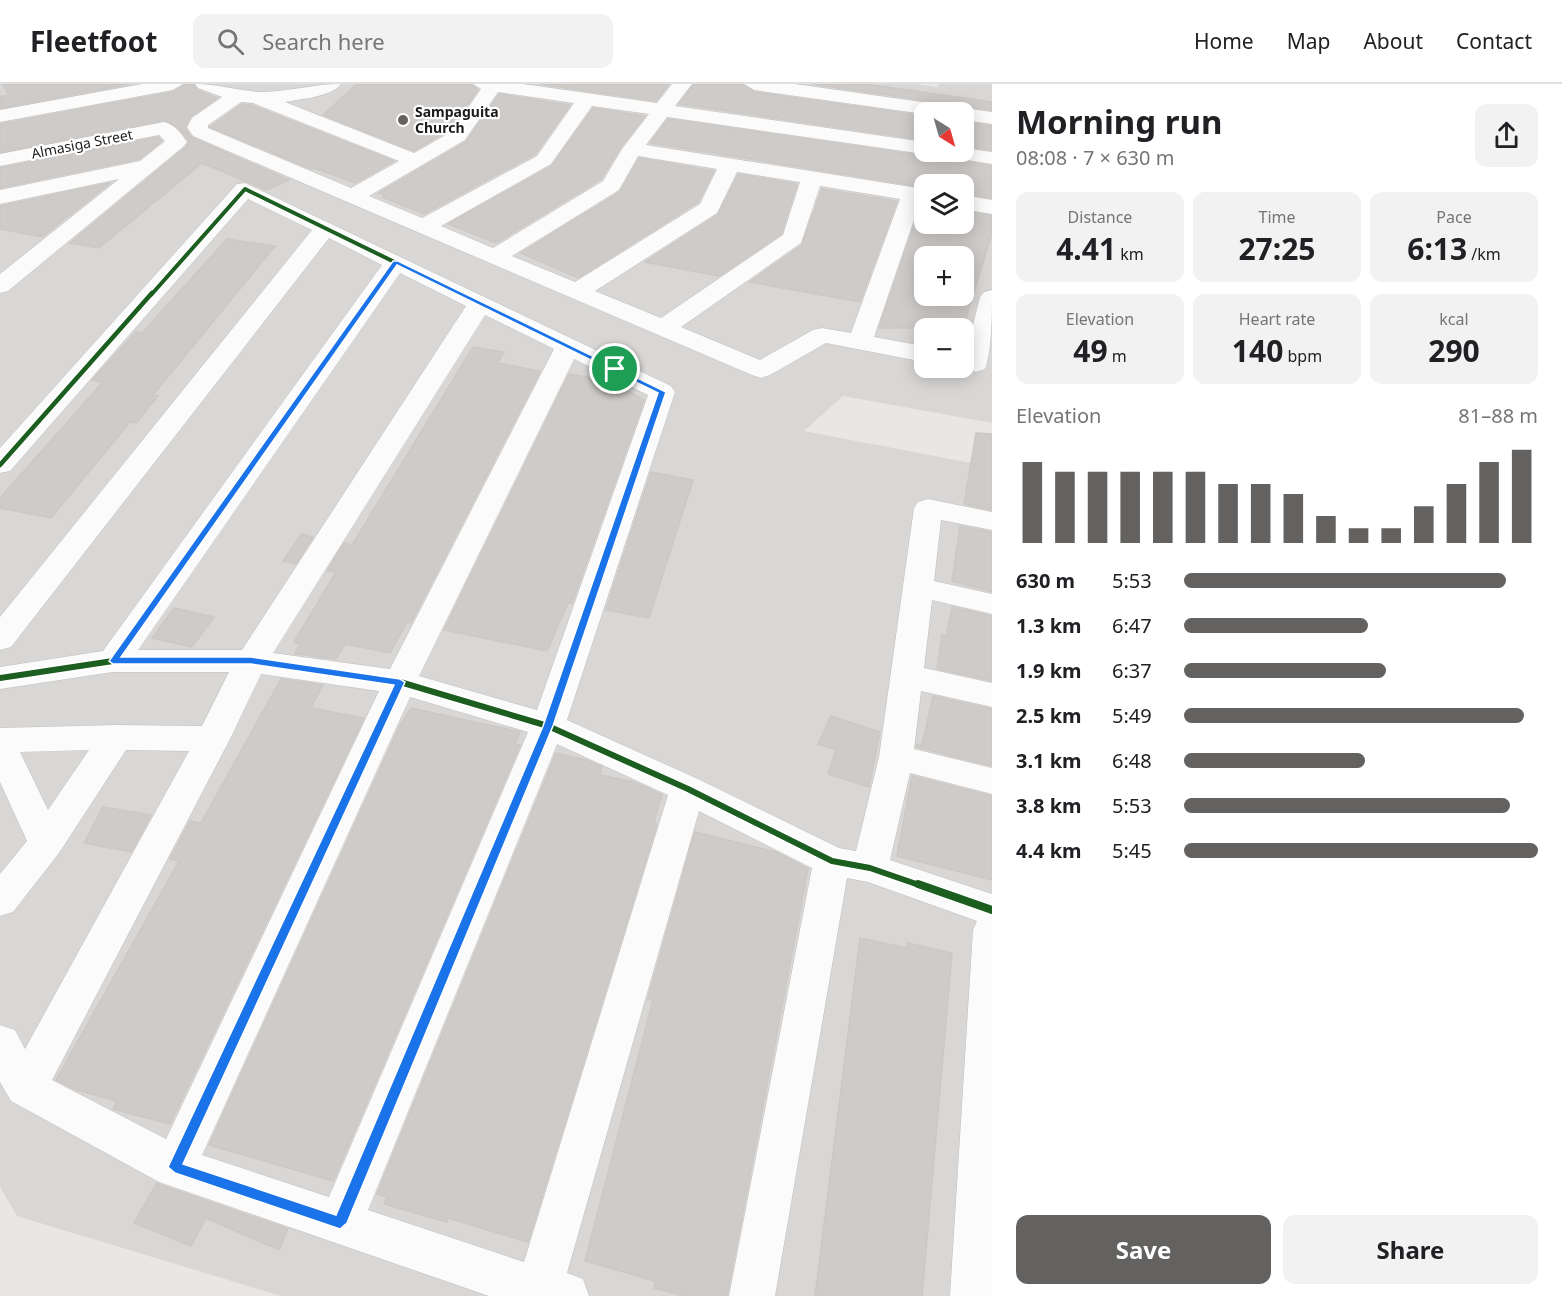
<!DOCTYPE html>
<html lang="en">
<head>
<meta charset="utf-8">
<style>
	body { margin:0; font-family:"Noto Sans",sans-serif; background:#f2f2f2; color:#202124; height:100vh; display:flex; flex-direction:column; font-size:22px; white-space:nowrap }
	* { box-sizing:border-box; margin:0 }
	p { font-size:20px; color:#757577 }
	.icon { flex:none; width:33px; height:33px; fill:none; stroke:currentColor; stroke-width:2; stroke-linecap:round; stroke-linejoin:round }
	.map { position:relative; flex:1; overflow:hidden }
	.details { display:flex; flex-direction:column; background:#fff; width:570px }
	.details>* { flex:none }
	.needle { width:39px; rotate:143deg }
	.buttons { position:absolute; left:914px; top:18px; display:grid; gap:12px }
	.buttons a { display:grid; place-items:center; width:60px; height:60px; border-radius:12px; background:#fff; box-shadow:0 3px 15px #0003; font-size:30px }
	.pin { position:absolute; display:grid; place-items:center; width:51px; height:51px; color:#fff; margin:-26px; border:3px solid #fff; border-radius:50%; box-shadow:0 2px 6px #0007 }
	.round { display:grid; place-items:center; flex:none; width:63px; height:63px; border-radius:12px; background:#f2f2f2 }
	.headline { display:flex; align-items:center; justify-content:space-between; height:102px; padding:0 24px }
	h1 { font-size:33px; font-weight:700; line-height:45px }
	.figures { display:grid; grid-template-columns:repeat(3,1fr); gap:9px; height:102px; padding:6px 24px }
	.figures div { display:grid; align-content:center; border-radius:12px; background:#f2f2f2; text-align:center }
	.figures b { font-size:30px; font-weight:700 }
	.figures small { font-size:16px; font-weight:400 }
	.figures p { font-size:16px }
	.chart { height:168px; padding:12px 24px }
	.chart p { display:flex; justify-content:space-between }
	.chart svg { width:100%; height:108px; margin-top:6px; stroke:#636261; stroke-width:6 }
	.button { display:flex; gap:12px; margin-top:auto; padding:12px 24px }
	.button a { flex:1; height:69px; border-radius:12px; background:#636261; color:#fff; font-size:24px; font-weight:700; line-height:69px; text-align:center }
	.button a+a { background:#f2f2f2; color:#202124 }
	ul { padding:0 24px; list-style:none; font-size:20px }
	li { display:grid; grid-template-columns:96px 72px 1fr; align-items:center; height:45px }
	li i { height:15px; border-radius:8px; background:#636261 }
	header { display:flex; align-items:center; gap:36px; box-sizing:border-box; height:84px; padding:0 30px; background:#fff; border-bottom:2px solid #e0e0e0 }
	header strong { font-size:28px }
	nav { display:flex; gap:33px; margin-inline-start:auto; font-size:21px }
	.search { width:420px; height:54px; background:#f2f2f2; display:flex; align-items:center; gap:15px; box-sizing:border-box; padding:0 21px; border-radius:12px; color:#757577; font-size:22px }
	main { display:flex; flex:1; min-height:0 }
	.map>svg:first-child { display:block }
	.residential { fill:#d8d7d5; fill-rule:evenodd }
	.building { fill:#cecbc9; stroke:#ccc8c5; stroke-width:1.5; fill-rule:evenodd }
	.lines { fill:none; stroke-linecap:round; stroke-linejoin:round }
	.street-casing { stroke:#c0bfbe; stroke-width:1 }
	.street { fill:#fcfbfb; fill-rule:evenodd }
	.cycleway-far3-casing { stroke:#fff; stroke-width:6 }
	.cycleway-far2-casing { stroke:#fff; stroke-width:8 }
	.cycleway-far1-casing { stroke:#fff; stroke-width:10 }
	.cycleway-casing { stroke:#fff; stroke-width:11 }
	.cycleway-far3 { stroke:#1b5e20; stroke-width:4 }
	.cycleway-far2 { stroke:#1b5e20; stroke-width:4.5 }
	.cycleway-far1 { stroke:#1b5e20; stroke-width:6 }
	.cycleway { stroke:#1b5e20; stroke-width:8 }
	.route { fill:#1a73e8; stroke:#fff; stroke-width:1.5; fill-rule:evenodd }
	.poi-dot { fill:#636261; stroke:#fff; stroke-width:2 }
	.labels { text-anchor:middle; stroke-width:4.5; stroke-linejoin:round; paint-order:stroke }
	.far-poi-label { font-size:14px; font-weight:bold; fill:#1b1b1b; stroke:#fff; text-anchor:start }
	.far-street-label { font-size:14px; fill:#1b1b1b; stroke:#fff }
</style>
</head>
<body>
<header>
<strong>Fleetfoot</strong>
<div class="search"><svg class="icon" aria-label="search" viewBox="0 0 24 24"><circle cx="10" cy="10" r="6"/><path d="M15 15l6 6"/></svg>Search here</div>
<nav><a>Home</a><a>Map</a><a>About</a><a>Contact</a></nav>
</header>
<main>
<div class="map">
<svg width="992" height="1212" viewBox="0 0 992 1212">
	<rect width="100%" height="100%" fill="#e9e7e4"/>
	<path class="residential" d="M0,0H915L937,3L939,0H992V339L843,312L804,347L992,383V1212H281L17,1132L0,1103ZM924,28H963V68H924ZM924,100H963V140H924ZM924,172H963V212H924ZM924,244H963V284H924Z"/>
	<g class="building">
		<path d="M3,0H130L0,24V13L9,11Z"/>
		<path d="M185,0H193L197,6L217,14L190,33L185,44L191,53L289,96L267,106L202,79L99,164L70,159L186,63L189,57L178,44L164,36L0,68V40L173,8Z"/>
		<path d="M357,0H471L478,6L449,46L414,67L323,31Z"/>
		<path d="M539,0H669L656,17Z"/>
		<path d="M694,0H742L754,8L924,32V56L679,20Z"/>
		<path d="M811,0H865L992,18V26Z"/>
		<path d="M499,10L570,21L535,70L424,130L382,113L385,111L379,109L466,58Z"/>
		<path d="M242,20L251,21L394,77L355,99L314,84L311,85L210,43Z"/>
		<path d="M593,24L645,32L620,64L601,95L496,159L448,140L552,82Z"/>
		<path d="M668,35L924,72L937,68L942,74L992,82V114L963,109V100H924V103L650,59Z"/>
		<path d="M963,38L992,42V66L963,62Z"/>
		<path d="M158,53L162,57L139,75L0,104V84Z"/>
		<path d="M639,74L714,87L698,118L578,194L521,169L620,108Z"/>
		<path d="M738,90L797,100L781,150L719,192L645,178L718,131Z"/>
		<path d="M110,99L42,153L0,145V122Z"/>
		<path d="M822,105L897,117L860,218L750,198L802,161Z"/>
		<path d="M921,121H924V140H963V127L992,132V149L963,244H879ZM924,172H963V212H924Z"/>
		<path d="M227,155L275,162L153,311L158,312L136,339L130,338L51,434L0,424V414L103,298L92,296L136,248L142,249Z"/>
		<path d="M473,263L504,268L498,279L540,287L411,539L407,538L390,569L345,560L336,575L295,570L300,560L294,558L336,488L327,487L344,459L352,461Z"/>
		<path d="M569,290L610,297L644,316L572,519H568L547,567L444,546Z"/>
		<path d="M976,349L992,350V426L964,420Z"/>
		<path d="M651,388L693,396L649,534L606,526Z"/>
		<path d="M960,442L992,448V508L952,497Z"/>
		<path d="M301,450L313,453L296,480L283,477Z"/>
		<path d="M952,523L992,532V597L937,585L942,551L946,552Z"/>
		<path d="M174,524L214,533L192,563L152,554Z"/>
		<path d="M281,595L323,601L311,624L364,634L170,1040L113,1025L117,1017L76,1006L56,996L179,777L170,775L190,737L201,739Z"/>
		<path d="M933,612L992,625V682L916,663L917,660L922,661Z"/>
		<path d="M411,624L520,648L515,660L520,661L333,1097L209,1061L400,641Z"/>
		<path d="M831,632L880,648L869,703L828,690L836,666L818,660Z"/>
		<path d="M556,669L586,676L602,683L600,691L634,698L662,711L654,737L657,740L528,1158L448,1134L447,1138L384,1120L387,1113L377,1110Z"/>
		<path d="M912,692L992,712V796L897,772Z"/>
		<path d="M103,723L151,731L131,768L84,759Z"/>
		<path d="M695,748L776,768L808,785L727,1212H684L654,1204L655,1197L585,1177L653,916L648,915Z"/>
		<path d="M860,854L907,864V859L952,869L922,1212H815Z"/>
		<path d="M157,1099L158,1100L288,1145L279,1166L206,1134L191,1162L134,1139Z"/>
	</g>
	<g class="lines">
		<g class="street-casing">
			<g id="street">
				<path d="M142,0H183L173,6L0,38V26Z"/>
				<path d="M195,0C220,0 241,8 265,8C291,7 315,0 341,0C331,13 300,15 285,18L414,69L451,48L481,5L473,0H523L657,19L672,0H692L675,22L924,58V68H931L924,70L667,33L646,61L924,105V119L920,118L874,253L924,262V278L826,259L770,291L761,294L752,291L193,52L187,43L192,34L222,13L198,4ZM498,8L574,19L537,72L422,134L369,112L465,56ZM241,18L253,19L399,77L351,104L208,44V41ZM592,22L649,30L622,65L603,97L493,164L441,142L551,80ZM638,72L717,85L700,120L575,198L512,172L619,106ZM737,88L800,98L783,151L661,234L595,207L717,129ZM820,102L900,115L851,249L822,244L813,246L760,276L681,243L801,159Z"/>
				<path d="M744,0H795L992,28V40L963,36V28L924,30L754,6Z"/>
				<path d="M164,38C174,40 181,49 187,58L184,62L8,207L0,209V190L119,95L0,120V106L140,77L165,57L159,51L0,82V70Z"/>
				<path d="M963,64L992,68V80L942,72L939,68H963Z"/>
				<path d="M245,99L671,302L675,308L567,636L700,696L839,764L856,767L879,673L914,424L918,418L928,415L992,428V446L941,436L934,497L992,510V530L932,516L924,584L992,599V623L921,607L914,665L992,684V710L910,689L890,776L992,810V1212H950L973,846L977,837L868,798L847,794L775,1212H729L812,784L699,727L567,1189L583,1195L589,1212H489L159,1098L11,1017L0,998V941L15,946L25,965L189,667L126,666L59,769L13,828L0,832V790L27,757L0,698V644L116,641L202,642L229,588H113L0,605V583L103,567L382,181L329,154L11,563L0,566V533L312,146L248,115L10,387L0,389V364L237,100ZM400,189L466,222L242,566H138ZM485,231L554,265L390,585L273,569ZM574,275L648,311L537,626L419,592ZM261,590L379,607L166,1055L52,996L230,655ZM410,613L528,648L329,1113L202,1071ZM557,660L668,711L524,1178L368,1126ZM89,666L48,726L20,668Z"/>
				<path d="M963,111L992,116V130L963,125Z"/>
				<path d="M992,206C992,229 992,265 985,285L976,288L967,285L963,280L980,213L984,208Z"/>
			</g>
		</g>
		<use href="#street" class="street"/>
		<g class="cycleway-far3-casing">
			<path id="cycleway-far3" d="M151,211L245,105L462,211"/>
		</g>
		<g class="cycleway-far2-casing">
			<g id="cycleway-far2">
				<path d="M459,209L662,308L606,473"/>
				<path d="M0,381L152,209"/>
			</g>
		</g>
		<g class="cycleway-far1-casing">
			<g id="cycleway-far1">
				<path d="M0,594L113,577H251L400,598L548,642L688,705L832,777L870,784L922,802"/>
				<path d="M481,802L548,642L606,472"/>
			</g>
		</g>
		<g class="cycleway-casing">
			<g id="cycleway">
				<path d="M918,800L992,826"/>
				<path d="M340,1139L482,800"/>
			</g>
		</g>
		<use href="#cycleway-far3" class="cycleway-far3"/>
		<use href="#cycleway-far2" class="cycleway-far2"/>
		<use href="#cycleway-far1" class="cycleway-far1"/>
		<use href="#cycleway" class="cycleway"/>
	</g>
	<path class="route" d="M393,177H398L666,308L553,642L347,1139L340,1145L175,1089L168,1083L394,601L251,580H113L109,577ZM397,181L658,309L543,642L336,1131L183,1080L405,598L400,595L251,573H121Z"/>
	<circle class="poi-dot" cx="403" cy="36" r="6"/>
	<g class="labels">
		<g class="far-poi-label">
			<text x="415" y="33">Sampaguita<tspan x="415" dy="16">Church</tspan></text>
		</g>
		<g class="far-street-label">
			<text transform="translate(82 60) rotate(-11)" y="5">Almasiga Street</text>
		</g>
	</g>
</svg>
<div class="buttons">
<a><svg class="needle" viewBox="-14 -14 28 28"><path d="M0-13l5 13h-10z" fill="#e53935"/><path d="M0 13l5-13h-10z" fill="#757577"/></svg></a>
<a><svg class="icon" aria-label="layers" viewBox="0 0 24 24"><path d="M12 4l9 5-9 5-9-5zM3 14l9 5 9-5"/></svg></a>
<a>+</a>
<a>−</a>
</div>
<div class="pin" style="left:615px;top:285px;background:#1e9e55"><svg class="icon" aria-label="arrive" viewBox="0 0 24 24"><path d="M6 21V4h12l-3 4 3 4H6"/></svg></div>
</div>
<section class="details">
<div class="headline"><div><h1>Morning run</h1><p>08:08 · 7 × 630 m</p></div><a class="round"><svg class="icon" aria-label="share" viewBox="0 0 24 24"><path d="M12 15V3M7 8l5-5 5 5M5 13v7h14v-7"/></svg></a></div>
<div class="figures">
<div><p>Distance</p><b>4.41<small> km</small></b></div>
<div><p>Time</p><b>27:25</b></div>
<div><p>Pace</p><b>6:13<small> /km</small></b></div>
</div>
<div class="figures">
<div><p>Elevation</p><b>49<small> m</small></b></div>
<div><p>Heart rate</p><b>140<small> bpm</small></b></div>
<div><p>kcal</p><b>290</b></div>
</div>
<div class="chart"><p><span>Elevation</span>81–88 m</p>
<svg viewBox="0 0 160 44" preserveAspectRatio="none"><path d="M5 44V11M15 44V15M25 44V15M35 44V15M45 44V15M55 44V15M65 44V20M75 44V20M85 44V24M95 44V33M105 44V38M115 44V38M125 44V29M135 44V20M145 44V11M155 44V6"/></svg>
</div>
<ul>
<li><b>630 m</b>5:53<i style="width:91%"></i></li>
<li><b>1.3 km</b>6:47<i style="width:52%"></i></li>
<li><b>1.9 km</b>6:37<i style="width:57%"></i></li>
<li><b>2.5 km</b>5:49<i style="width:96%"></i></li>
<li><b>3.1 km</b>6:48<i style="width:51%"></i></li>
<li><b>3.8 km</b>5:53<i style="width:92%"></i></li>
<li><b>4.4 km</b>5:45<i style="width:100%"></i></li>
</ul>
<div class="button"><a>Save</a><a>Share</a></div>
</section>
</main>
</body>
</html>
